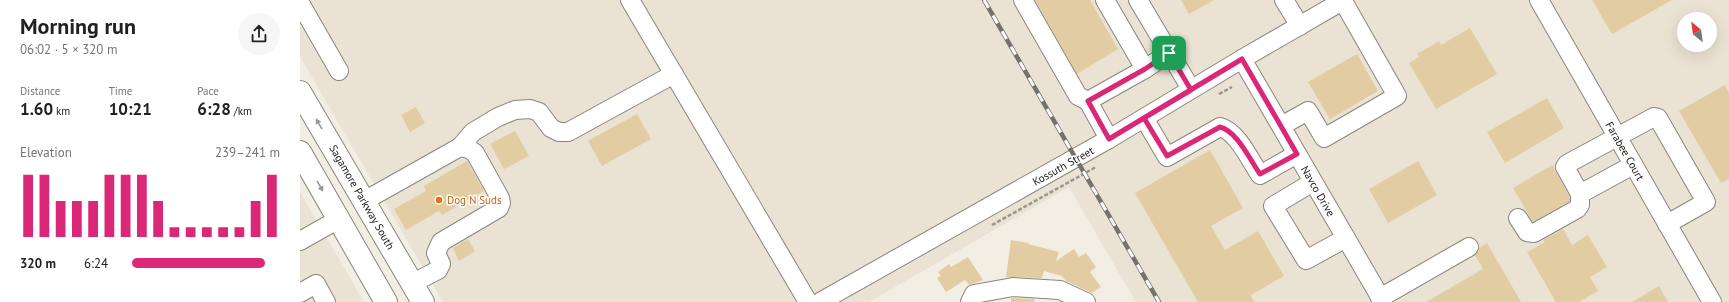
<!DOCTYPE html>
<html lang="en">
<head>
<meta charset="utf-8">
<style>
	body { margin:0; font-family:"PT Sans",sans-serif; background:#f6f6f6; color:#202124; height:100vh; display:flex; flex-direction:column; font-size:15px; white-space:nowrap }
	* { box-sizing:border-box; margin:0 }
	p { font-size:13px; color:#757577 }
	.icon { flex:none; width:22px; height:22px; fill:none; stroke:currentColor; stroke-width:2; stroke-linecap:round; stroke-linejoin:round }
	.map { position:relative; flex:1; overflow:hidden }
	.drawer { display:flex; flex-direction:column; background:#fff; width:300px }
	.drawer>* { flex:none }
	.needle { width:26px; rotate:331deg }
	.fabs { position:absolute; left:1377px; top:12px; display:grid; gap:8px }
	.fabs a { display:grid; place-items:center; width:40px; height:40px; border-radius:50%; background:#fff; box-shadow:0 4px 16px #0002; font-size:20px }
	.pin { position:absolute; display:grid; place-items:center; width:34px; height:34px; color:#fff; margin:-17px; border-radius:8px; box-shadow:0 2px 6px #0006 }
	.round { display:grid; place-items:center; flex:none; width:42px; height:42px; border-radius:21px; background:#f6f6f6 }
	.head { display:flex; align-items:center; justify-content:space-between; height:68px; padding:0 20px }
	h1 { font-size:22px; font-weight:800; line-height:30px }
	.metrics { display:grid; grid-template-columns:repeat(3,1fr); gap:6px; height:68px; padding:4px 20px }
	.metrics div { display:grid; align-content:center }
	.metrics b { font-size:17px; font-weight:800 }
	.metrics small { font-size:11px; font-weight:400 }
	.metrics p { font-size:11px }
	.chart { height:112px; padding:8px 20px }
	.chart p { display:flex; justify-content:space-between }
	.chart svg { width:100%; height:72px; margin-top:4px; stroke:#db2777; stroke-width:6 }
	ul { padding:0 20px; list-style:none; font-size:13px }
	li { display:grid; grid-template-columns:64px 48px 1fr; align-items:center; height:30px }
	li i { height:10px; border-radius:5px; background:#db2777 }
	main { display:flex; flex:1; min-height:0 }
	.map>svg:first-child { display:block }
	.built { fill:#eae2d2; fill-rule:evenodd }
	.building { fill:#e2cda3 }
	.lines { fill:none; stroke-linecap:round; stroke-linejoin:round }
	.minor-casing { stroke:#8a867d; stroke-width:20 }
	.major-casing { stroke:#8a867d; stroke-width:24 }
	.path { stroke:#99968f; stroke-width:2.5; stroke-dasharray:4 2; stroke-linecap:butt }
	.minor { stroke:#fff; stroke-width:18 }
	.major { stroke:#fff; stroke-width:22 }
	.rail-casing { stroke:#75726c; stroke-width:4.5 }
	.rail { stroke:#fff; stroke-width:3; stroke-dasharray:9; stroke-linecap:butt }
	.oneway { fill:#999897 }
	.route-casing { stroke:#fff; stroke-width:8 }
	.route { stroke:#db2777; stroke-width:5 }
	.food-dot { fill:#e8710a; stroke:#fff; stroke-width:1.5 }
	.labels { text-anchor:middle; stroke-width:3; stroke-linejoin:round; paint-order:stroke }
	.street-label { font-size:11px; fill:#1c1a17; stroke:#fff }
	.food-label { font-size:11px; fill:#c56008; stroke:#fff; text-anchor:start }
</style>
</head>
<body>
<main>
<section class="drawer">
<div class="head"><div><h1>Morning run</h1><p>06:02 · 5 × 320 m</p></div><a class="round"><svg class="icon" aria-label="share" viewBox="0 0 24 24"><path d="M12 15V3M7 8l5-5 5 5M5 13v7h14v-7"/></svg></a></div>
<div class="metrics">
<div><p>Distance</p><b>1.60<small> km</small></b></div>
<div><p>Time</p><b>10:21</b></div>
<div><p>Pace</p><b>6:28<small> /km</small></b></div>
</div>
<div class="chart"><p><span>Elevation</span>239–241 m</p>
<svg viewBox="0 0 160 44" preserveAspectRatio="none"><path d="M5 44V6M15 44V6M25 44V22M35 44V22M45 44V22M55 44V6M65 44V6M75 44V6M85 44V22M95 44V38M105 44V38M115 44V38M125 44V38M135 44V38M145 44V22M155 44V6"/></svg>
</div>
<ul>
<li><b>320 m</b>6:24<i style="width:90%"></i></li>
</ul>
</section>
<div class="map">
<svg width="1429" height="302" viewBox="0 0 1429 302">
	<rect width="100%" height="100%" fill="#f2eee4"/>
	<g class="built">
		<path d="M0,0H1429V302H836L769,187L569,302H143L0,57ZM1384,19H1410V45H1384Z"/>
		<path d="M0,192L64,302H0Z"/>
	</g>
	<g class="building">
		<path d="M735,0H790L818,49L777,74Z"/>
		<path d="M881,0H914L889,14Z"/>
		<path d="M1292,0H1372L1312,34Z"/>
		<path d="M1170,28L1197,74L1136,109L1109,63L1119,57L1117,54L1139,41L1141,45Z"/>
		<path d="M1057,54L1078,91L1030,119L1008,82Z"/>
		<path d="M1425,85L1429,93V179L1421,183L1379,111Z"/>
		<path d="M1247,98L1264,128L1205,163L1187,132Z"/>
		<path d="M116,107L125,123L110,132L101,115Z"/>
		<path d="M337,114L351,139L302,166L288,141Z"/>
		<path d="M215,131L229,156L204,169L190,144Z"/>
		<path d="M910,150L943,208L911,226L925,250L958,231L984,276L951,295L954,302H898L835,193Z"/>
		<path d="M167,161L184,191L142,215L139,211L106,230L94,209L126,191L124,186Z"/>
		<path d="M1118,161L1137,195L1088,223L1069,189Z"/>
		<path d="M1252,165L1270,197V201L1233,222L1213,188Z"/>
		<path d="M1263,229L1272,245L1288,235L1307,267L1290,277L1298,291L1279,302H1256L1227,252L1245,242L1243,240Z"/>
		<path d="M168,239L175,251L159,261L153,248Z"/>
		<path d="M711,240L729,243L728,244L759,252L756,261L774,249L779,257L786,253L796,267L790,272L801,287L792,293L766,281L762,276L744,271L742,278L706,277Z"/>
		<path d="M1187,243L1221,302H1126L1183,269L1175,255L1179,248Z"/>
		<path d="M668,257L683,280L669,285L665,280L646,292L637,278L641,276L638,272L649,264L651,267Z"/>
		<path d="M1359,286L1368,302H1332Z"/>
		<path d="M711,298H714L735,299L734,302H711Z"/>
	</g>
	<g class="lines">
		<g class="minor-casing">
			<g id="minor">
				<path d="M330,0L508,302"/>
				<path d="M723,0L778,96L788,101"/>
				<path d="M805,0L845,69"/>
				<path d="M838,0L891,89"/>
				<path d="M984,0L1000,26"/>
				<path d="M1239,0L1412,302"/>
				<path d="M0,3L39,71"/>
				<path d="M942,59L1083,302"/>
				<path d="M844,118L867,157L920,127C937,131 950,160 960,175L997,154"/>
				<path d="M981,126L1008,111L1024,138L1097,96L1043,1"/>
				<path d="M809,139L788,101L845,69L869,53"/>
				<path d="M1333,165L1280,194L1265,167L1267,164L1354,117L1358,118L1406,202L1367,224"/>
				<path d="M1013,182L973,206L1006,260L1046,238"/>
				<path d="M64,201L160,147L173,132L198,117L215,110L230,109L239,112L251,128L259,132H268L374,74"/>
				<path d="M1218,218L1227,232L1234,233L1277,209L1280,205V194"/>
				<path d="M0,241L39,219"/>
				<path d="M113,283L138,270L141,264L136,253L141,242L199,208L201,203L200,198L175,153L169,149L160,147"/>
				<path d="M0,293L16,284L26,302"/>
				<path d="M1080,298L1169,247"/>
				<path d="M520,302L809,139L942,59L1044,0"/>
				<path d="M670,302L674,294L713,287L760,290L786,302"/>
			</g>
		</g>
		<g class="major-casing">
			<g id="major">
				<path d="M0,92L123,302"/>
				<path d="M0,152L86,302"/>
			</g>
		</g>
		<g class="path">
			<path d="M919,94L932,87"/>
			<path d="M692,225L796,167"/>
		</g>
		<use href="#minor" class="minor"/>
		<use href="#major" class="major"/>
		<g class="rail-casing">
			<path id="rail" d="M684,0L859,302"/>
		</g>
		<use href="#rail" class="rail"/>
	</g>
	<defs><path id="oneway-solid" d="M-6-.8H1V-3.2L6.5 0L1 3.2V.8H-6Z"/></defs>
	<g class="oneway">
		<use href="#oneway-solid" transform="translate(19 124) rotate(-120)"/>
		<use href="#oneway-solid" transform="translate(20 186) rotate(60)"/>
	</g>
	<g class="lines">
		<g class="route-casing">
			<path id="route" d="M869,53L845,69L788,101L809,139L942,59L997,154L960,174C950,160 937,131 920,127L867,156L844,118L891,90L869,53"/>
		</g>
		<use href="#route" class="route"/>
	</g>
	<circle class="food-dot" cx="139" cy="200" r="4"/>
	<g class="labels">
		<g class="street-label">
			<text transform="translate(1325 151) rotate(60)" y="4">Farabee Court</text>
			<text transform="translate(763 166) rotate(-29)" y="4">Kossuth Street</text>
			<text transform="translate(1018 191) rotate(60)" y="4">Navco Drive</text>
			<text transform="translate(62 197) rotate(60)" y="4">Sagamore Parkway South</text>
		</g>
		<g class="food-label">
			<text x="147" y="204">Dog N Suds</text>
		</g>
	</g>
</svg>
<div class="fabs">
<a><svg class="needle" viewBox="-14 -14 28 28"><path d="M0-13l5 13h-10z" fill="#e53935"/><path d="M0 13l5-13h-10z" fill="#757577"/></svg></a>
</div>
<div class="pin" style="left:869px;top:53px;background:#1e9e55"><svg class="icon" aria-label="arrive" viewBox="0 0 24 24"><path d="M6 21V4h12l-3 4 3 4H6"/></svg></div>
</div>
</main>
</body>
</html>
